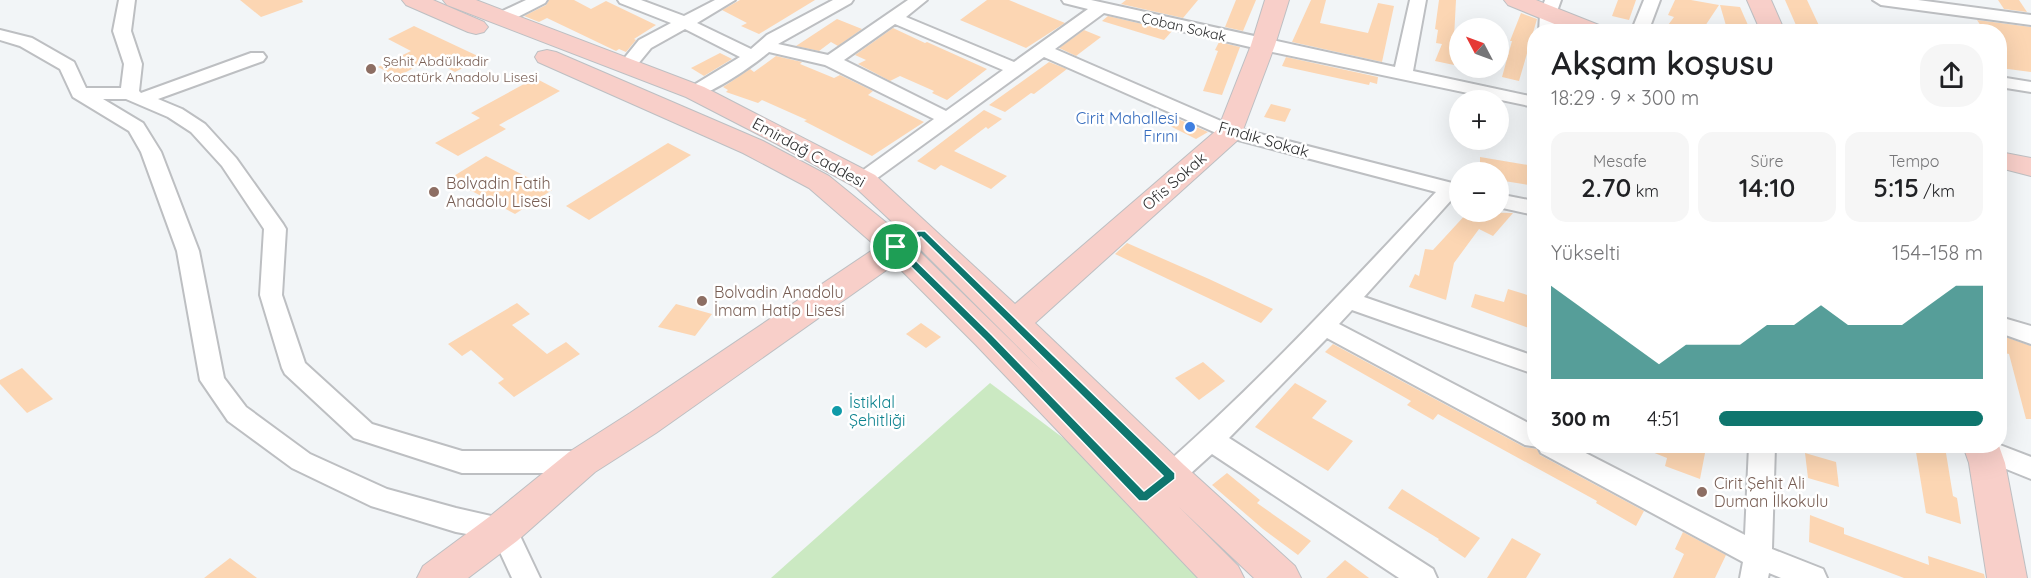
<!DOCTYPE html>
<html lang="tr">
<head>
<meta charset="utf-8">
<style>
	body { margin:0; font-family:Quicksand,sans-serif; background:#f6f6f6; color:#202124; height:100vh; display:flex; flex-direction:column; font-size:22px; white-space:nowrap }
	* { box-sizing:border-box; margin:0 }
	p { font-size:20px; color:#757577 }
	.icon { flex:none; width:33px; height:33px; fill:none; stroke:currentColor; stroke-width:2; stroke-linecap:round; stroke-linejoin:round }
	.map { position:relative; flex:1; overflow:hidden }
	.panel { position:absolute; left:1527px; top:24px; width:480px; height:429px; display:flex; flex-direction:column; background:#fff; border-radius:24px; box-shadow:0 6px 24px #0002 }
	.panel>* { flex:none }
	.needle { width:39px; rotate:311deg }
	.controls { position:absolute; left:1449px; top:18px; display:grid; gap:12px }
	.controls a { display:grid; place-items:center; width:60px; height:60px; border-radius:50%; background:#fff; box-shadow:0 6px 24px #0002; font-size:30px }
	.pin { position:absolute; display:grid; place-items:center; width:51px; height:51px; color:#fff; margin:-26px; border:3px solid #fff; border-radius:50%; box-shadow:0 2px 6px #0007 }
	.round { display:grid; place-items:center; flex:none; width:63px; height:63px; border-radius:24px; background:#f6f6f6 }
	.summary { display:flex; align-items:center; justify-content:space-between; height:102px; padding:0 24px }
	h1 { font-size:33px; font-weight:600; line-height:45px }
	.stats { display:grid; grid-template-columns:repeat(3,1fr); gap:9px; height:102px; padding:6px 24px }
	.stats div { display:grid; align-content:center; border-radius:15px; background:#f6f6f6; text-align:center }
	.stats b { font-size:26px; font-weight:600 }
	.stats small { font-size:16px; font-weight:400 }
	.stats p { font-size:16px }
	.chart { height:168px; padding:12px 24px }
	.chart p { display:flex; justify-content:space-between }
	.chart svg { width:100%; height:108px; margin-top:6px; fill:#0f766e; opacity:.7 }
	ul { padding:0 24px; list-style:none; font-size:20px }
	li { display:grid; grid-template-columns:96px 72px 1fr; align-items:center; height:45px }
	li i { height:15px; border-radius:8px; background:#0f766e }
	.map>svg:first-child { display:block }
	.green { fill:#cbe9c2 }
	.building { fill:#fcd6b3 }
	.lines { fill:none; stroke-linecap:round; stroke-linejoin:round }
	.street-casing { stroke:#bdbfc2; stroke-width:4 }
	.secondary-casing { stroke:#bdbfc2; stroke-width:2 }
	.street { fill:#fff; fill-rule:evenodd }
	.secondary { fill:#f8cfc9; fill-rule:evenodd }
	.route { fill:#0f766e; stroke:#fff; stroke-width:1.5; fill-rule:evenodd }
	.education-dot { fill:#8d6e63; stroke:#fff; stroke-width:2 }
	.shop-dot { fill:#3f7fe0; stroke:#fff; stroke-width:2 }
	.culture-dot { fill:#0f9aa8; stroke:#fff; stroke-width:2 }
	.labels { text-anchor:middle; stroke-width:5; stroke-linejoin:round; paint-order:stroke }
	.far-street-label { font-size:14px; fill:#2e2f30; stroke:#fff }
	.far-education-label { font-size:14px; fill:#785e54; stroke:#fff; text-anchor:start }
	.shop-label { font-size:16px; fill:#366cbe; stroke:#fff; text-anchor:end }
	.street-label { font-size:16px; fill:#2e2f30; stroke:#fff }
	.education-label { font-size:16px; fill:#785e54; stroke:#fff; text-anchor:start }
	.culture-label { font-size:16px; fill:#0d838f; stroke:#fff; text-anchor:start }
</style>
</head>
<body>
<div class="map">
<svg width="2031" height="578" viewBox="0 0 2031 578">
	<rect width="100%" height="100%" fill="#f2f5f7"/>
	<path class="green" d="M990,383L1143,498L1228,578H771Z"/>
	<g class="building">
		<path d="M240,0H302L303,2L261,17Z"/>
		<path d="M549,0H574L591,9L606,1L656,25L634,39L636,40L626,52L619,49L616,51L547,18L539,22L524,16L546,5Z"/>
		<path d="M740,0H815L759,34L741,26L747,23L722,10Z"/>
		<path d="M987,0H1009L1065,23L1026,48L960,20Z"/>
		<path d="M1126,0H1198L1183,18L1121,4Z"/>
		<path d="M1236,0H1256L1243,31L1225,27Z"/>
		<path d="M1311,0H1326L1320,23L1368,33L1378,3L1394,6L1382,62L1292,42Z"/>
		<path d="M1439,0H1456L1454,38L1460,39V52L1454,65L1435,61L1442,44L1436,43L1438,30L1435,29Z"/>
		<path d="M1618,0H1636L1629,20L1612,16Z"/>
		<path d="M1675,0H1691L1719,5L1701,32H1663L1674,17L1668,15Z"/>
		<path d="M1785,0H1807L1822,32H1799Z"/>
		<path d="M1998,0H2019L2027,12L2004,9Z"/>
		<path d="M1720,5L1740,7L1751,32L1727,29Z"/>
		<path d="M1521,13L1537,19L1519,81L1502,77L1512,41H1510Z"/>
		<path d="M1108,16L1172,31L1164,40L1102,21Z"/>
		<path d="M837,19L862,29L838,46L831,42L819,51L796,46Z"/>
		<path d="M1977,20L2031,27V72L2000,68V32H1985Z"/>
		<path d="M414,26L482,58L455,72L430,59L397,77L378,67L411,51L388,39Z"/>
		<path d="M893,28L925,43L927,42L987,69L947,100L932,93L934,91L900,76L890,81L858,64L866,60L855,55Z"/>
		<path d="M1084,30L1101,37L1076,56L1059,48Z"/>
		<path d="M1219,42L1240,47L1222,95L1203,91L1218,51L1215,50Z"/>
		<path d="M720,53L732,59L704,76L691,68Z"/>
		<path d="M776,56L802,62L800,64L834,78L840,75L873,91L868,95L924,122L872,156L804,121L807,120L762,100L758,103L726,92L728,90L723,87L750,69L754,72Z"/>
		<path d="M1286,57L1378,77L1377,84L1370,82L1369,85L1282,66Z"/>
		<path d="M1049,62L1067,69L1034,94L1031,93L1005,112L989,105Z"/>
		<path d="M535,78L560,91L499,125L506,129L458,156L435,143L480,118L471,113Z"/>
		<path d="M1271,104L1291,109L1285,122L1264,117Z"/>
		<path d="M984,110L1002,119L988,129L986,127L954,151L1007,176L991,189L941,165L935,170L917,161Z"/>
		<path d="M1178,119L1208,132L1196,139L1168,125Z"/>
		<path d="M668,143L691,155L589,220L566,206Z"/>
		<path d="M486,156L552,190L515,214L449,179Z"/>
		<path d="M1480,157L1528,165L1529,185L1498,180V172H1480Z"/>
		<path d="M1468,212L1513,213L1493,236L1479,229L1454,263L1446,300L1409,287L1415,274L1419,276L1425,249L1433,250Z"/>
		<path d="M1127,243L1209,279L1273,309L1261,323L1115,254Z"/>
		<path d="M1508,289L1534,297V330L1471,307L1475,294L1504,302Z"/>
		<path d="M517,303L530,314L512,325L547,354L566,342L580,354L514,397L498,383L504,379L471,350L462,356L448,344Z"/>
		<path d="M676,304L712,314L695,336L658,327Z"/>
		<path d="M921,323L941,337L926,348L906,334Z"/>
		<path d="M2000,335L2031,346V419H2026L2009,354L2000,352Z"/>
		<path d="M1333,344L1524,447L1537,449L1540,455L1644,511L1636,526L1596,503L1597,501L1438,414L1433,420L1407,405L1411,401L1325,352Z"/>
		<path d="M1203,362L1225,381L1199,400L1175,378Z"/>
		<path d="M22,368L53,399L27,413L0,384V380Z"/>
		<path d="M1295,383L1327,401L1312,418L1353,441L1328,471L1255,427Z"/>
		<path d="M1637,446H1698L1706,448L1700,479L1665,466L1667,458Z"/>
		<path d="M1915,446L1946,453L1953,496L1957,498L1961,524L1926,513Z"/>
		<path d="M1805,453L1836,462L1839,487L1808,478Z"/>
		<path d="M1227,473L1260,500L1257,503L1311,541L1298,555L1263,529L1212,485Z"/>
		<path d="M1402,489L1480,538L1465,558L1438,540L1439,539L1388,508Z"/>
		<path d="M1810,515L1844,528V534L1929,565L1928,556L1984,574L1985,578H1904L1809,542Z"/>
		<path d="M1683,532L1726,555L1715,578H1673L1684,554L1675,549Z"/>
		<path d="M1512,538L1541,554L1526,578H1487Z"/>
		<path d="M230,558L257,578H204Z"/>
		<path d="M1345,560L1369,578H1326Z"/>
	</g>
	<g class="lines">
		<g class="street-casing">
			<g id="street">
				<path d="M119,0H135L131,31L142,64L139,91L141,93L251,53H263L266,57L263,61L158,99L182,109L205,124L236,158L283,224L286,229L282,295L305,363L372,424L462,451H582L591,455L595,462L591,469L582,473H462L354,438L285,374L282,368L260,295L264,229L222,166L191,132L168,117L126,99H103L143,123L161,152L199,251L224,378L246,407L310,454L387,489L456,508L513,521L540,578H512L494,539L456,532L371,506L292,468L228,421L200,380L177,251L141,152L129,131L73,97L60,69L20,46L0,40V30L32,38L74,62L86,88H121L124,64L113,31Z"/>
				<path d="M526,0H547L545,3L508,22H496L494,18L496,14Z"/>
				<path d="M618,0H641L684,16L715,0H735L697,23L751,49L767,35L833,0H853L851,3L778,44L828,55L908,0H927L906,17L1014,62L1088,9L1064,3L1062,0H1091L1395,67L1410,0H1426L1413,71L1534,97V107L1263,50L1104,13L1055,49L1237,128L1460,185V198L1454,197L1364,297L1534,356V374L1352,310L1339,324L1534,426V446H1572L1745,535L1749,446H1775L1772,549L1823,569L1827,578H1781L1769,573L1768,578H1740L1743,562L1541,453L1538,447L1525,445L1327,338L1229,438L1433,569L1437,578H1399L1212,454L1170,492L1161,495L1152,492L1148,484L1152,476C1253,389 1344,290 1436,192L1223,136L1044,57L869,184L862,186L855,184L852,180L855,176L934,119L825,65L769,52C755,64 705,100 689,96L686,92L689,88L740,57L685,29L651,48L633,70H621L618,66L639,40L671,23L620,3ZM895,24L1003,70L946,111L844,60Z"/>
				<path d="M1545,0H1561L1556,14L1557,32H1539L1540,14Z"/>
				<path d="M1644,0H1660L1648,32H1631Z"/>
				<path d="M1873,0H1918L2031,15V25L1881,5Z"/>
				<path d="M2000,77L2031,82V92L2000,87Z"/>
				<path d="M1498,194L1534,201V215L1498,207Z"/>
				<path d="M2000,317L2031,326V344L2000,333Z"/>
				<path d="M2000,445L2031,457V479L1974,456L1970,449L1972,446Z"/>
			</g>
		</g>
		<g class="secondary-casing">
			<g id="secondary">
				<path d="M402,0H433L484,22L488,27L484,32L476,34L468,32L406,5Z"/>
				<path d="M443,0H476L704,87L875,175L1015,304L1218,129L1251,45L1265,0H1289L1275,45L1240,138L1035,323L1184,465L1295,566L1301,578H1254L1179,507L1238,566L1244,578H1198L976,345L895,264L656,433L595,472L517,541L468,578H417L423,566L489,517L569,452L630,413L877,247L809,188L743,153L538,62L535,57L538,52L547,50L556,52L763,141L829,176L899,233L902,231L855,187L777,144L686,97L447,5ZM919,248L1043,372L917,249Z"/>
				<path d="M1504,0H1536L1604,27L1608,32H1574L1508,5Z"/>
				<path d="M1747,0H1771L1785,32H1761Z"/>
				<path d="M2000,152L2031,158V176L2000,168Z"/>
				<path d="M1963,446H1999L2005,463L2027,578H1987L1969,463Z"/>
			</g>
		</g>
		<use href="#street" class="street"/>
		<use href="#secondary" class="secondary"/>
	</g>
	<path class="route" d="M918,231H925L1175,473V479L1147,501H1139L985,340L893,249V245ZM921,237L1163,476L1144,491L992,335L902,247Z"/>
	<g class="education-dot">
		<circle cx="371" cy="69" r="6"/>
		<circle cx="434" cy="192" r="6"/>
		<circle cx="702" cy="301" r="6"/>
		<circle cx="1702" cy="492" r="6"/>
	</g>
	<circle class="shop-dot" cx="1190" cy="127" r="6"/>
	<circle class="culture-dot" cx="837" cy="411" r="6"/>
	<g class="labels">
		<g class="far-street-label">
			<text transform="translate(1184 27) rotate(13)" y="5">Çoban Sokak</text>
		</g>
		<g class="far-education-label">
			<text x="383" y="66">Şehit Abdülkadir<tspan x="383" dy="16">Kocatürk Anadolu Lisesi</tspan></text>
		</g>
		<g class="shop-label">
			<text x="1178" y="124">Cirit Mahallesi<tspan x="1178" dy="18">Fırını</tspan></text>
		</g>
		<g class="street-label">
			<text transform="translate(1264 139) rotate(16)" y="6">Fındık Sokak</text>
			<text transform="translate(809 152) rotate(29)" y="6">Emirdağ Caddesi</text>
			<text transform="translate(1174 181) rotate(-41)" y="6">Ofis Sokak</text>
		</g>
		<g class="education-label">
			<text x="446" y="189">Bolvadin Fatih<tspan x="446" dy="18">Anadolu Lisesi</tspan></text>
			<text x="714" y="298">Bolvadin Anadolu<tspan x="714" dy="18">İmam Hatip Lisesi</tspan></text>
			<text x="1714" y="489">Cirit Şehit Ali<tspan x="1714" dy="18">Duman İlkokulu</tspan></text>
		</g>
		<g class="culture-label">
			<text x="849" y="408">İstiklal<tspan x="849" dy="18">Şehitliği</tspan></text>
		</g>
	</g>
</svg>
<div class="controls">
<a><svg class="needle" viewBox="-14 -14 28 28"><path d="M0-13l5 13h-10z" fill="#e53935"/><path d="M0 13l5-13h-10z" fill="#757577"/></svg></a>
<a>+</a>
<a>−</a>
</div>
<div class="pin" style="left:896px;top:247px;background:#1e9e55"><svg class="icon" aria-label="arrive" viewBox="0 0 24 24"><path d="M6 21V4h12l-3 4 3 4H6"/></svg></div>
<section class="panel">
<div class="summary"><div><h1>Akşam koşusu</h1><p>18:29 · 9 × 300 m</p></div><a class="round"><svg class="icon" aria-label="share" viewBox="0 0 24 24"><path d="M12 15V3M7 8l5-5 5 5M5 13v7h14v-7"/></svg></a></div>
<div class="stats">
<div><p>Mesafe</p><b>2.70<small> km</small></b></div>
<div><p>Süre</p><b>14:10</b></div>
<div><p>Tempo</p><b>5:15<small> /km</small></b></div>
</div>
<div class="chart"><p><span>Yükselti</span>154–158 m</p>
<svg viewBox="0 0 160 44" preserveAspectRatio="none"><path d="M0 44V6L10 14L20 22L30 30L40 38L50 30L60 30L70 30L80 22L90 22L100 14L110 22L120 22L130 22L140 14L150 6L160 6V44z"/></svg>
</div>
<ul>
<li><b>300 m</b>4:51<i style="width:100%"></i></li>
</ul>
</section>
</div>
</body>
</html>
